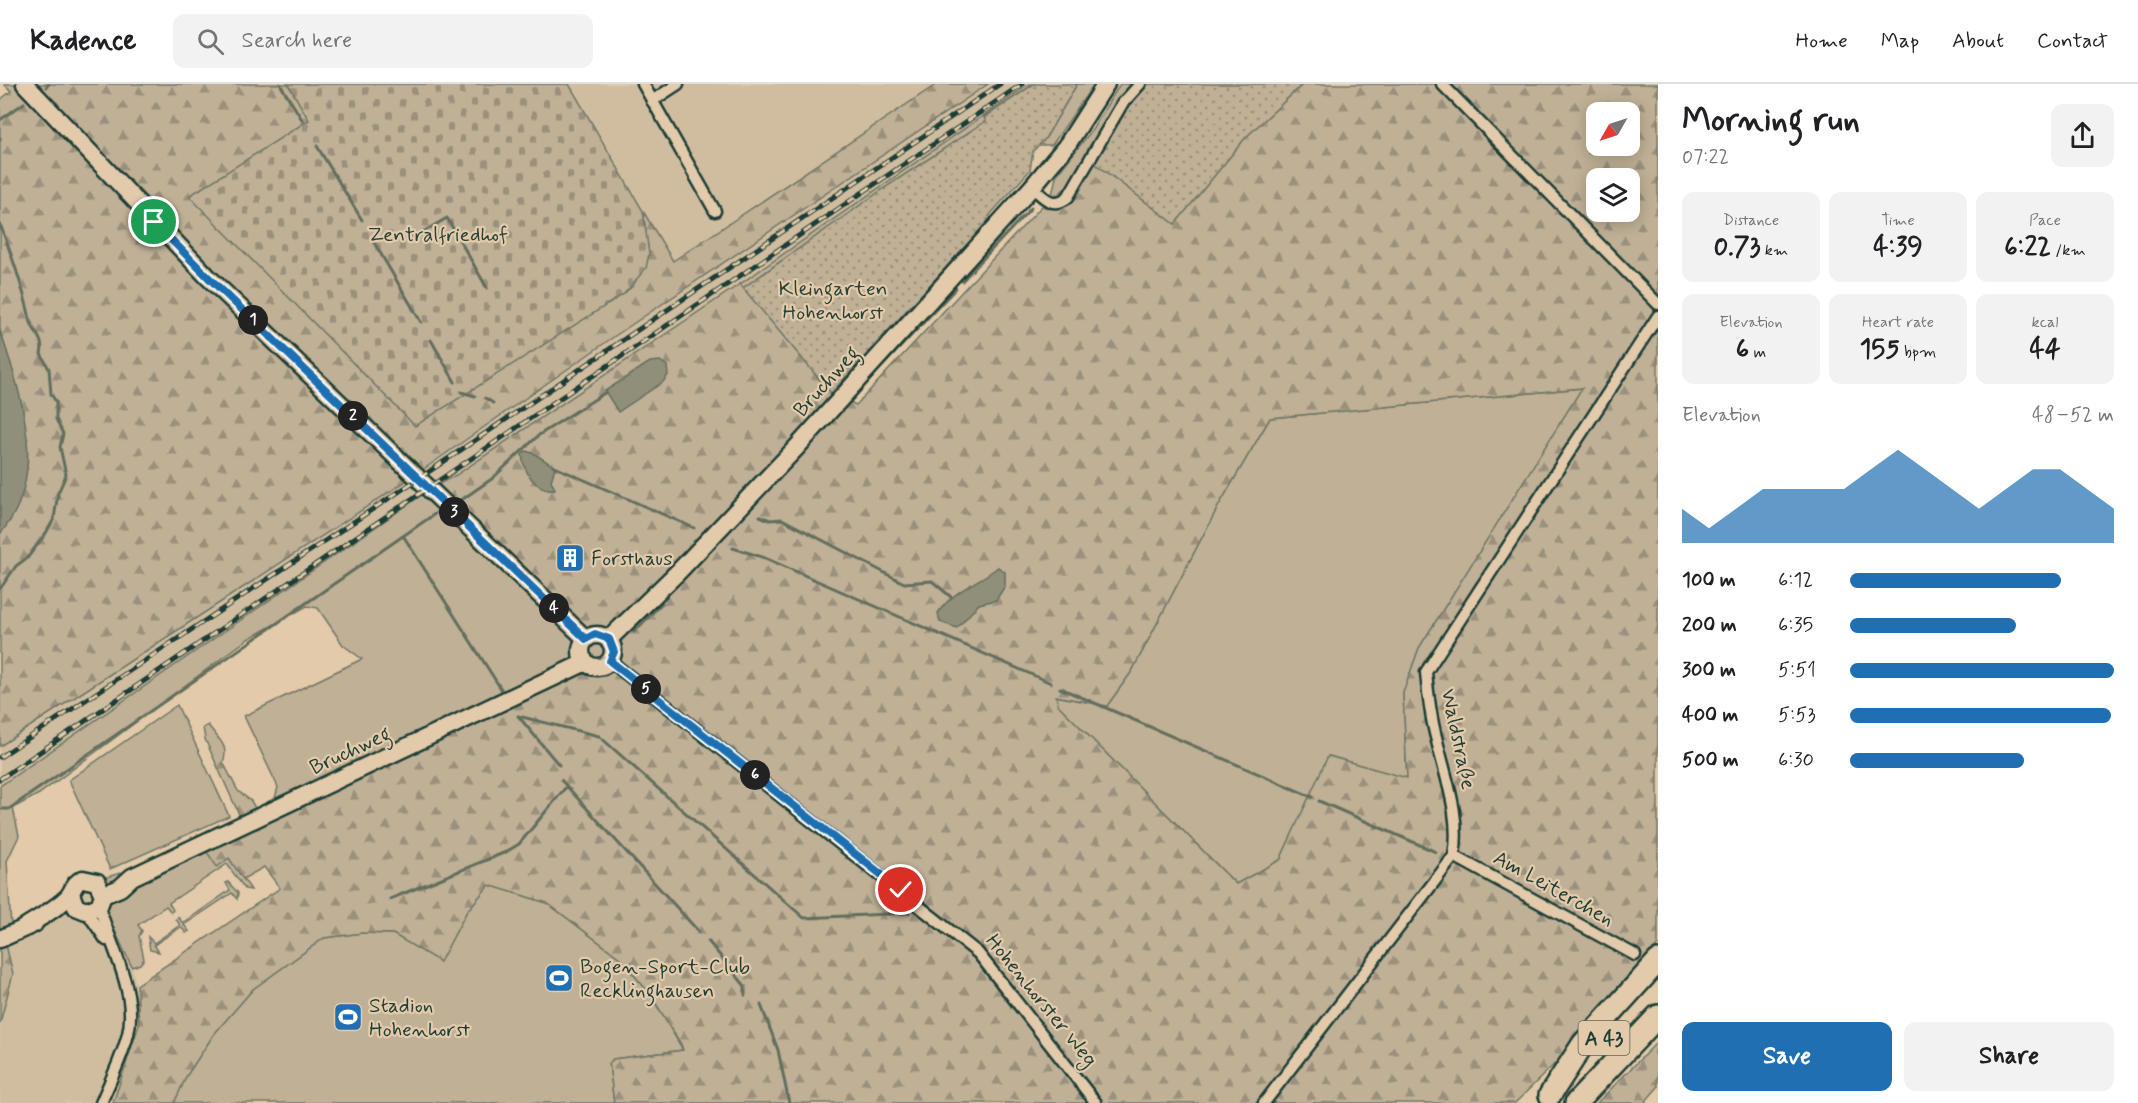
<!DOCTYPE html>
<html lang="en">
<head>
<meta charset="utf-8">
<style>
	body { margin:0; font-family:Mynerve,sans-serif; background:#f2f2f2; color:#202124; height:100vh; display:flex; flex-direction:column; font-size:22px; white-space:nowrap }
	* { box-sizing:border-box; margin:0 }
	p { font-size:20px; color:#757577 }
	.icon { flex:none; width:33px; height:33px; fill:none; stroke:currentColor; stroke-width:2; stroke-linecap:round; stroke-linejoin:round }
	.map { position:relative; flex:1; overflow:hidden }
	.panel { display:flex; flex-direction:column; background:#fff; width:480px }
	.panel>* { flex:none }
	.needle { width:39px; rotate:231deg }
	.controls { position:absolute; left:1586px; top:18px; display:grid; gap:12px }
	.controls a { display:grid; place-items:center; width:54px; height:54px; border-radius:12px; background:#fff; box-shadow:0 3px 15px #0003; font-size:30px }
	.pin { position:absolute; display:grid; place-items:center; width:51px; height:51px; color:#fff; margin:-26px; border:3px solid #fff; border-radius:50%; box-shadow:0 2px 6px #0007 }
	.km { position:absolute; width:30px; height:30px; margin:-15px; border-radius:50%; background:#222; color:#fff; font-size:16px; line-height:30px; text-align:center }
	.round { display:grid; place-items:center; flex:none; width:63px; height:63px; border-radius:12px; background:#f2f2f2 }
	.summary { display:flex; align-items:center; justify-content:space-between; height:102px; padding:0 24px }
	h1 { font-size:33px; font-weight:700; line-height:45px }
	.metrics { display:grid; grid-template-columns:repeat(3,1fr); gap:9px; height:102px; padding:6px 24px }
	.metrics div { display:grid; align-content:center; border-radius:12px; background:#f2f2f2; text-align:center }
	.metrics b { font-size:26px; font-weight:700 }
	.metrics small { font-size:16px; font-weight:400 }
	.metrics p { font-size:16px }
	.chart { height:168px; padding:12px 24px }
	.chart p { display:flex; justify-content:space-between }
	.chart svg { width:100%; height:108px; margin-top:6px; fill:#1f6fb2; opacity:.7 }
	.cta { display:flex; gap:12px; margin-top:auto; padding:12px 24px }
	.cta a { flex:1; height:69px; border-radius:12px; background:#1f6fb2; color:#fff; font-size:24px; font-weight:700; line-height:69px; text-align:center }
	.cta a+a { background:#f2f2f2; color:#202124 }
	ul { padding:0 24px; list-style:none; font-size:20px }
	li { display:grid; grid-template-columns:96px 72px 1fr; align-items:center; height:45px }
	li i { height:15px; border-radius:8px; background:#1f6fb2 }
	header { display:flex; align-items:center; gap:36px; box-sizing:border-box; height:84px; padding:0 30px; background:#fff; border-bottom:2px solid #e0e0e0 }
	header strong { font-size:28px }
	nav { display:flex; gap:33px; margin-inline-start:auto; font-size:21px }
	.search { width:420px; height:54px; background:#f2f2f2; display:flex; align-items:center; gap:15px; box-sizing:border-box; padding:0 21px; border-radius:12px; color:#757577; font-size:22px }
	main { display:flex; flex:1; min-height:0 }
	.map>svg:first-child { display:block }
	.built { fill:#d0bda0 }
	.green { fill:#bfb096; stroke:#6f7665; stroke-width:1.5 }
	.forest { fill:url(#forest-firs); stroke:#6f7665; stroke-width:1.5; fill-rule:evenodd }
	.cemetery { fill:url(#cemetery-stones); stroke:#6f7665; stroke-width:1.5 }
	.garden { fill:url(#garden-dots); stroke:#6f7665; stroke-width:1.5 }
	.water { fill:#908f79; stroke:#636e5d; stroke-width:1.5 }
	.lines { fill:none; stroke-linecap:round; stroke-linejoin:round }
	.stream { stroke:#636e5d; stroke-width:3 }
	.street-casing { stroke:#1f3d34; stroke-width:15 }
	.secondary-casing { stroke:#1f3d34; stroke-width:21 }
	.highway-casing { stroke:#1f3d34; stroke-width:26 }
	.street { stroke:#e2caab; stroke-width:10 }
	.secondary { stroke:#e2caab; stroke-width:16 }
	.highway { stroke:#e2caab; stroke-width:21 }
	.rail-casing { stroke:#1f3d34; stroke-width:5 }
	.rail { stroke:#e2caab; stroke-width:3; stroke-dasharray:9; stroke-linecap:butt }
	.route-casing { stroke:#fff; stroke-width:12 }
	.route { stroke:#1f6fb2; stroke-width:8 }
	.labels { text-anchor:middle; stroke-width:4.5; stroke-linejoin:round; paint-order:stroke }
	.shield { fill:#e2caab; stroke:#5a6758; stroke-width:1.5 }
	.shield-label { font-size:20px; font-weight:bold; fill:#1f3d34 }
	.park-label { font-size:21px; fill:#274339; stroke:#e2caab }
	.street-label { font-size:21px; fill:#1f3d34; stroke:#e2caab }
	.poi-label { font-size:21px; fill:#1f3d34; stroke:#e2caab; text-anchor:start }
</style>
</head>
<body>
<header>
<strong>Kadence</strong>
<div class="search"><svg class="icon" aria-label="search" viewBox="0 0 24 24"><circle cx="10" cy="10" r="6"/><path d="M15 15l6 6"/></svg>Search here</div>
<nav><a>Home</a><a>Map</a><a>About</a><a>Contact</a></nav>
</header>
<main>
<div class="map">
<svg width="1658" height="1019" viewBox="0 0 1658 1019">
	<defs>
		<pattern id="forest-firs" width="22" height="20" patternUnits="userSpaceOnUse" patternTransform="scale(1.5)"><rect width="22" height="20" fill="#bfb096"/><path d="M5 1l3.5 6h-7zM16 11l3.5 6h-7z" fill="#9b907b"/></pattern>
		<pattern id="cemetery-stones" width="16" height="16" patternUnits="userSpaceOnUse" patternTransform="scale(1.5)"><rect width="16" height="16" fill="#bfb096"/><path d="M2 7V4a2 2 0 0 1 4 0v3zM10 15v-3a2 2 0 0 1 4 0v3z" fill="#9b907b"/></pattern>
		<pattern id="garden-dots" width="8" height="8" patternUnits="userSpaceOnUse" patternTransform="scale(1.5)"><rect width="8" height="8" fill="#bfb096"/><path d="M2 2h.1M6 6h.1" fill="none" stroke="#9b907b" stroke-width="1.8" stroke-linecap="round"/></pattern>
	</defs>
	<rect width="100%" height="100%" fill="#e2caab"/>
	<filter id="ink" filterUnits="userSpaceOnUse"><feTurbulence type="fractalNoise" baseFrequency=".0167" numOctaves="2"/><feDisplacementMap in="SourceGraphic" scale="12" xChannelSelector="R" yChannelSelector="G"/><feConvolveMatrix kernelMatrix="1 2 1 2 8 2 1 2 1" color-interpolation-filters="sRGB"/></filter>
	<g filter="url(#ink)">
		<g class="built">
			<path d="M569,0H937L673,178Z"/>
			<path d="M988,0H1029L740,200L456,391L435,402L420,388L612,254Z"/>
			<path d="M411,394L427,409L0,702V662Z"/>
			<path d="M77,791L104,794L111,814L107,832L132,883L136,901L139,941L133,962L113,1019H0V939L13,890L5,856L27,834L62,809L69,794Z"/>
		</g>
		<g class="green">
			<path d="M1029,0H1034L984,33L986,37L889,101L743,204L740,200Z"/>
			<path d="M1077,0H1094L1052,61H1038L1045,55Z"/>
			<path d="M1120,0H1132L1118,17L1068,101L1059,110L1052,111L1056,92L1092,46Z"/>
			<path d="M1583,304L1419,564L1403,609L1407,695L1329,672L1280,776L1236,800L1058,621L1055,612L1107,622L1132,587L1220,419L1270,334Z"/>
			<path d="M435,402L590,541C620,549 611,552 620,576L605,588L580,590L524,616L229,774L251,806L245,805L227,780L169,819L173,826L171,828L166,822L138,841L142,847L139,852L144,875L140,880L132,883L106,828L111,814L104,794L130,786L273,722L278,703L244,632L362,575L343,561L318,524L307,522L248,555L39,710L13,724L19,752L7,777L11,843L0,858V702Z"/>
			<path d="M177,621L229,732L110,785L69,696Z"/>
			<path d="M228,798L238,809L237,815L232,809L184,841L189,847L186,849L181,843L154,861L159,868L150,866L148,853L154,859L180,841L176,835L178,833L183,839L230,806L226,799Z"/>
			<path d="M489,801L547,819L620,874L650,910L683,966L613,975L609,980L614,1019H174L187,991L214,950L253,905L324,854L362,849L393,850L440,877L467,827Z"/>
		</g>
		<g class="forest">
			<path d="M4,0H288L310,36L190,112L366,292L609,220L633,202L649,171L643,127L673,177L937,0H988L612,254L411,394L0,662V16L11,7Z"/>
			<path d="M1303,0H1658V861L1596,939L1515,1019H614L609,980L613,975L683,966L681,960L650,910L620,874L547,819L489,801L467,827L440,878L393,850L362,849L324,854L253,905L214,950L187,991L174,1019H113L139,941L137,901L280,804L264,783L243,795L229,774L217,783L205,765L580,590L605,588L620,576C618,570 618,562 616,556C611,544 594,540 583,544L435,402L456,391L740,200L831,309L856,321L1042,122L1052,125L1066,121L1093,78L1175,140L1246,53ZM1596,28H1629V62H1596ZM1596,94H1629V128H1596ZM1582,304L1419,564L1403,609L1407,694L1328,672L1280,776L1236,800L1058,621L1056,612L1107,622L1132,587L1220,419L1270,334Z"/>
			<path d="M208,641C217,654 230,661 223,678L238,707L251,717L258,729L242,737L205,655L203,644Z"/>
			<path d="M5,856L13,890L0,939V858Z"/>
			<path d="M1658,957V1003L1644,1019H1597Z"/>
		</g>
		<path class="cemetery" d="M288,0H569L643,127L649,170L646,184L624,210L415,342L189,112L309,36Z"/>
		<g class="garden">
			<path d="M1034,0H1077L1045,55L1033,67L1030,86L989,132L991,134L831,309L743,204L889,101L986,37L984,34Z"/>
			<path d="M1149,0H1303L1246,53L1175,140L1093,78L1119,32Z"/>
		</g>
		<g class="water">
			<path d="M0,246C21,310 50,393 0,450Z"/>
			<path d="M660,277L667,282L668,291L663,298L618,328L605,307L650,278Z"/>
			<path d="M526,367L535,370L555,383L551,397L555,405C536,408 523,387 522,370Z"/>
			<path d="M998,483L1005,488V502L996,516L979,520L957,544L940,538L938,529C952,507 978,499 998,483Z"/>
		</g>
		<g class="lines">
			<g class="stream">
				<path d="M280,0L303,37"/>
				<path d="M46,3L49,0"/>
				<path d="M0,36L24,19"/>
				<path d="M0,54V56"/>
				<path d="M317,62L362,136"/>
				<path d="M0,140C12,172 23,203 30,235C33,249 45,255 41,270L49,285L51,310L56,318V335L63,350L60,363L66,391L58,409L54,435L46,449L28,473L16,482L0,505"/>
				<path d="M416,152L447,134L487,204"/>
				<path d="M372,155L421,238"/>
				<path d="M962,197L1031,124"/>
				<path d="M431,256L455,298"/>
				<path d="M461,308L475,312"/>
				<path d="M856,310L956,204"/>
				<path d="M485,314L493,319"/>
				<path d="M555,383L694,444"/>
				<path d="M457,419L493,394L539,351L606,308"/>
				<path d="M760,432L770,436L782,435L904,499L932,497L951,513"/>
				<path d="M725,451L731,444"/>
				<path d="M404,453L503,608"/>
				<path d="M733,464L765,474L1051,599"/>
				<path d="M669,509L715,462"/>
				<path d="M634,548L662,519"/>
				<path d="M1060,604L1312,713"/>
				<path d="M518,632L599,652L804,834L909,829"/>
				<path d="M519,633L559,681"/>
				<path d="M561,696L699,848"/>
				<path d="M1319,717L1436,768"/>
				<path d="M2,725H9L439,427"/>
				<path d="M390,815L506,768L519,760L566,703"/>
				<path d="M708,857L745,902V911"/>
				<path d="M761,921L778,966L789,1019"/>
			</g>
			<g class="street-casing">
				<g id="street">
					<path d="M643,0L715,127"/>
					<path d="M1442,0L1658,220"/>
					<path d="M652,17L678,0"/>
					<path d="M1032,103C1044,114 1053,125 1068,113L1122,20L1140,0"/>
					<path d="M610,577L978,869L1096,1019"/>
					<path d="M1454,772L1635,871"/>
					<path d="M99,822C110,860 138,910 128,950C122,974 110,997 101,1019"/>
					<path d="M86,827L106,856"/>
					<path d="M1264,1019L1454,772C1461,733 1446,695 1437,657C1431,635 1428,611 1426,588L1658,232"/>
				</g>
			</g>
			<g class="secondary-casing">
				<g id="secondary">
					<path d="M25,0L208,193L586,555"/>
					<circle cx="597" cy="567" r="16"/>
					<path d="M609,555L678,488L797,363L1032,103L1067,61L1106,0"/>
					<path d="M103,811L120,804L132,793L586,578"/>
					<path d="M25,843C39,834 56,825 68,813C74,806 73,799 83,795L97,798L103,811L99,822L86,827L76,823L71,810"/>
					<path d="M0,855L34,840"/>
				</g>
			</g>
			<g class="highway-casing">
				<g id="highway">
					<path d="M1550,1011L1583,960L1658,877"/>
					<path d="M1576,1019L1658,932"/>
				</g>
			</g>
			<use href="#street" class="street"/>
			<use href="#secondary" class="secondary"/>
			<use href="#highway" class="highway"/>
			<g class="rail-casing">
				<g id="rail">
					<path d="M0,673L424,391L1000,0"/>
					<path d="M0,695L1022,0"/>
				</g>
			</g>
			<use href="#rail" class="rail"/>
		</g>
	</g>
	<g class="lines" filter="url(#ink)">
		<g class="route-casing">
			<path id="route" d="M154,138L208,193L586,555L595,550L609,555L614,568L610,577L901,806"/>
		</g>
		<use href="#route" class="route"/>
	</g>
	<defs>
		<g id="building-square" transform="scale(1.5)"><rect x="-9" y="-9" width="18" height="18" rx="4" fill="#1f6fb2" stroke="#e2caab"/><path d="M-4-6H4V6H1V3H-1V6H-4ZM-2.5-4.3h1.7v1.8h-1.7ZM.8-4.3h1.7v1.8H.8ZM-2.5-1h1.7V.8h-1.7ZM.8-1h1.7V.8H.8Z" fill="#fff"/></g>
		<g id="stadium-square" transform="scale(1.5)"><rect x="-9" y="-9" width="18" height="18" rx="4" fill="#1f6fb2" stroke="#e2caab"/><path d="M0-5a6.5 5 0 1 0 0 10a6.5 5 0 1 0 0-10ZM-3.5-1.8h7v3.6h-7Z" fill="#fff"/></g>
	</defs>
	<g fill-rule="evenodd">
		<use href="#building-square" x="570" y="474"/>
		<use href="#stadium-square" x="559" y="894"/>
		<use href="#stadium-square" x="348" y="933"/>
	</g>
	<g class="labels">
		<rect class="shield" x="1578.5" y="937" width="51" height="34" rx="4.5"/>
		<g class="shield-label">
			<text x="1604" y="961">A 43</text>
		</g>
		<g class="park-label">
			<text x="438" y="157">Zentralfriedhof</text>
			<text x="833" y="211">Kleingarten<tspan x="833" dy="24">Hohenhorst</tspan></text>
		</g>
		<g class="street-label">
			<text transform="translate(826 297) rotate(-48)" y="7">Bruchweg</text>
			<text transform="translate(1459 655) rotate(78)" y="7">Waldstraße</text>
			<text transform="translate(350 666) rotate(-25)" y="7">Bruchweg</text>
			<text transform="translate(1554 804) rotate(29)" y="7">Am Leiterchen</text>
			<text transform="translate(1042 916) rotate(51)" y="7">Hohenhorster Weg</text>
		</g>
		<g class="poi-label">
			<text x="591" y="481">Forsthaus</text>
			<text x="580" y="889">Bogen-Sport-Club<tspan x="580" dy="24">Recklinghausen</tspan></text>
			<text x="369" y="928">Stadion<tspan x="369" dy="24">Hohenhorst</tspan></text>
		</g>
	</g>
</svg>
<div class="controls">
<a><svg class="needle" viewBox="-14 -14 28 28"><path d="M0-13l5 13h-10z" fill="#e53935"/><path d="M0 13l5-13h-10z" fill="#757577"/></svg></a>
<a><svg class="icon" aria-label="layers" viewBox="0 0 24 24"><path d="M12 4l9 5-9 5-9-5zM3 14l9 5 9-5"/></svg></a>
</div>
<div class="pin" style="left:154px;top:138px;background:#1e9e55"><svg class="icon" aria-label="arrive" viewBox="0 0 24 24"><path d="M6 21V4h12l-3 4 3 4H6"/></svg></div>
<div class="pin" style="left:901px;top:806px;background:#d93025"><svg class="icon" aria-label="check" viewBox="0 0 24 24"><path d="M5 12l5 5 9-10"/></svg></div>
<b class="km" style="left:253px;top:236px">1</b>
<b class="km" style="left:353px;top:332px">2</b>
<b class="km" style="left:454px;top:428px">3</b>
<b class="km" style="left:554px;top:524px">4</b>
<b class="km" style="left:646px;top:605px">5</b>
<b class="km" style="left:755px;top:691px">6</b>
</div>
<section class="panel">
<div class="summary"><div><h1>Morning run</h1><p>07:22</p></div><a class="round"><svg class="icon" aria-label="share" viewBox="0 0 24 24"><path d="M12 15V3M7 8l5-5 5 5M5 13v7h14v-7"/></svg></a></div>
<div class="metrics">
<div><p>Distance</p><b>0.73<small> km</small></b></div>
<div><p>Time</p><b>4:39</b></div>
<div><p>Pace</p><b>6:22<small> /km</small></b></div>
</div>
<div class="metrics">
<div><p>Elevation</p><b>6<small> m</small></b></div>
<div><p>Heart rate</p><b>155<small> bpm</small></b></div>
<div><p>kcal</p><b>44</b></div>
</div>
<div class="chart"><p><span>Elevation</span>48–52 m</p>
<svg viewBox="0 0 160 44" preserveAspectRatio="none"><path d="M0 44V30L10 38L20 30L30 22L40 22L50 22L60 22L70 14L80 6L90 14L100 22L110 30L120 22L130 14L140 14L150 22L160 30V44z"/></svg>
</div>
<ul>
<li><b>100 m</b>6:12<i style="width:80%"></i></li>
<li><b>200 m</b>6:35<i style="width:63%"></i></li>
<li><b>300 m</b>5:51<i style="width:100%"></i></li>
<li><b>400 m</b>5:53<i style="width:99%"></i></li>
<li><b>500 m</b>6:30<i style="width:66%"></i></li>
</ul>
<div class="cta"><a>Save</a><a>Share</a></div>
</section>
</main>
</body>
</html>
